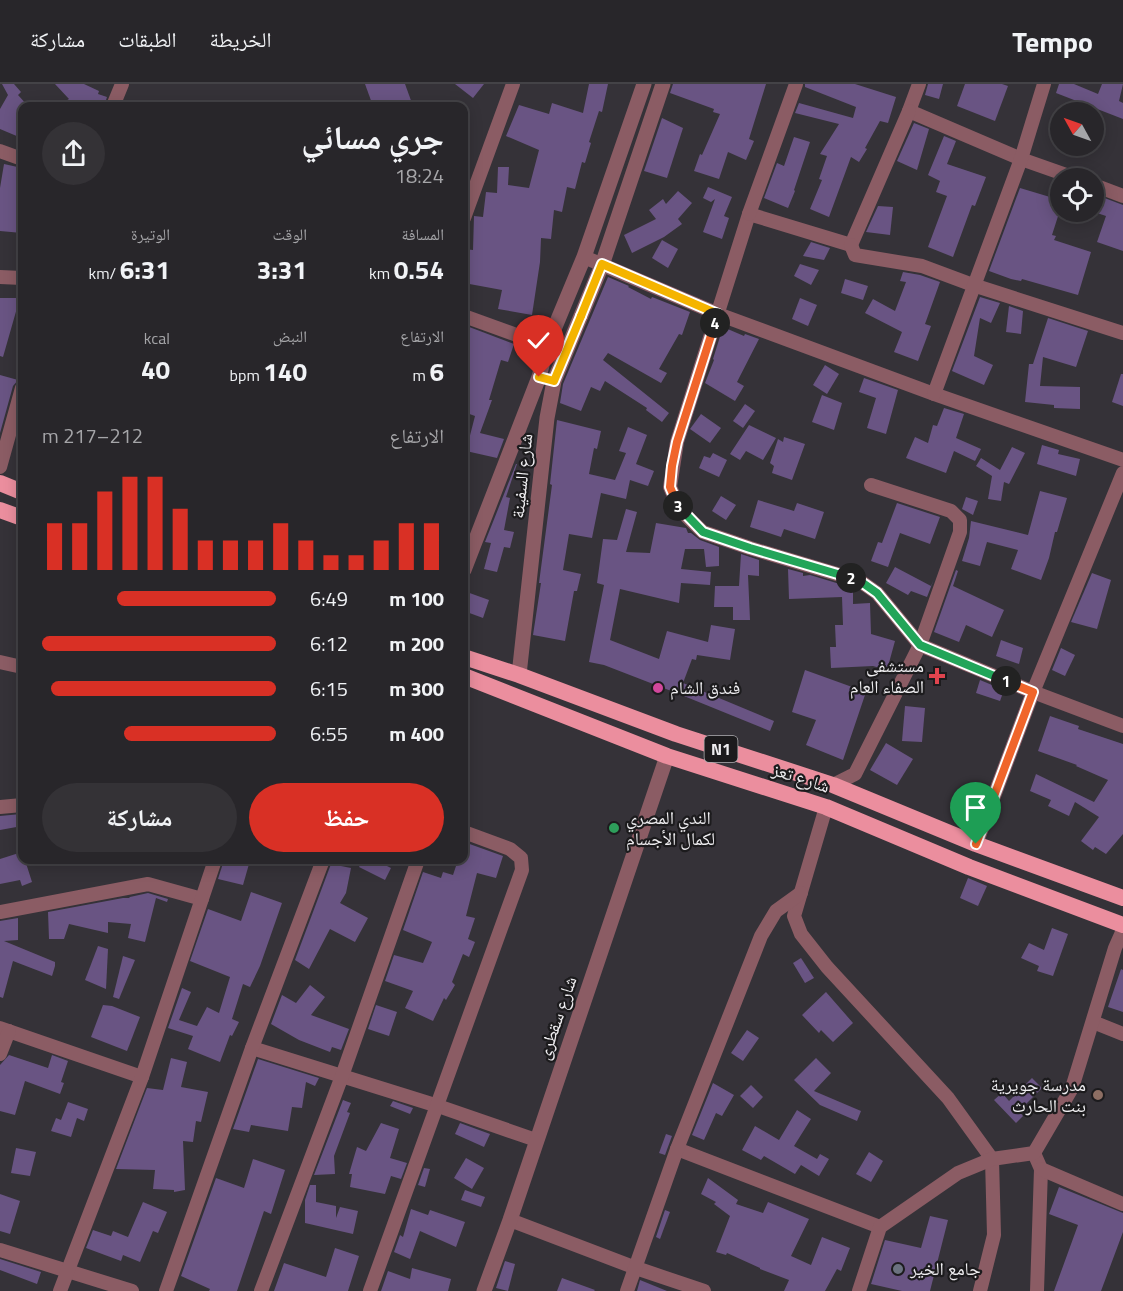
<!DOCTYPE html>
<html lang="ar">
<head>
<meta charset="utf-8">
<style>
	body { margin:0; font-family:"Titillium Web","Noto Naskh Arabic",sans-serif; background:#343236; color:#f1f3f6; direction:rtl; height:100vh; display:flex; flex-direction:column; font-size:22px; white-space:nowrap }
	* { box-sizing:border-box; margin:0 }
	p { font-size:20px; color:#a5a5a8 }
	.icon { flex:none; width:33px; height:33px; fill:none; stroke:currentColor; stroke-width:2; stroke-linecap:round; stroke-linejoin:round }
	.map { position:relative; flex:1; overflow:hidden; direction:ltr }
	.sheet { position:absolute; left:18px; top:18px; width:450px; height:762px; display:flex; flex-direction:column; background:#28262a; border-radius:12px; box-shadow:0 3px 15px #0003,0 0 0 2px #444347; direction:rtl }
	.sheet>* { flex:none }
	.needle { width:39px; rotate:310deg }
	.tools { position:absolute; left:1050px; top:18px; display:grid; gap:12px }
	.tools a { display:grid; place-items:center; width:54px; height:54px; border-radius:50%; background:#28262a; box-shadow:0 3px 15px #0003,0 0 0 2px #444347; font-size:30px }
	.pin { position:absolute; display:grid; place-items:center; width:51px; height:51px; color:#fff; margin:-62px -26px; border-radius:50% 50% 50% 0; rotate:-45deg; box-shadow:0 0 6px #0007 }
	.pin .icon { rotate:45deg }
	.km { position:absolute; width:30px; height:30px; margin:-15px; border-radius:50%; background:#222; color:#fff; font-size:16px; line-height:30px; text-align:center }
	.round { display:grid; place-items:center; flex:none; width:63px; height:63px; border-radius:32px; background:#343236 }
	.headline { display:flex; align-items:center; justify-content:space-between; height:102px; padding:0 24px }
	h1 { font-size:33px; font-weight:700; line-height:45px }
	.stats { display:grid; grid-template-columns:repeat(3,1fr); gap:9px; height:102px; padding:6px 24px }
	.stats div { display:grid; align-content:center }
	.stats b { font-size:26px; font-weight:700 }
	.stats small { font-size:16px; font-weight:400 }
	.stats p { font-size:16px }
	.chart { height:168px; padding:12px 24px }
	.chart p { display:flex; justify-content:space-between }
	.chart svg { width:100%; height:108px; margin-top:6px; stroke:#d93025; stroke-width:6 }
	.action { display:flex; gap:12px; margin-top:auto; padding:12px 24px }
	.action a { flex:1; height:69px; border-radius:36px; background:#d93025; color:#fff; font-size:24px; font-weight:700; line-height:69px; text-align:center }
	.action a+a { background:#343236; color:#f1f3f6 }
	ul { padding:0 24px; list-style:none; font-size:20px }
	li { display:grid; grid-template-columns:96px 72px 1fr; align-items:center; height:45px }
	li i { height:15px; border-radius:8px; background:#d93025 }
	header { display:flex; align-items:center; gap:36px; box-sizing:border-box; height:84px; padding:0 30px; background:#28262a; border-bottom:2px solid #444347 }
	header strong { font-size:28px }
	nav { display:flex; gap:33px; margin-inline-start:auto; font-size:21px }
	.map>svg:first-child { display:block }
	.building { fill:#695483 }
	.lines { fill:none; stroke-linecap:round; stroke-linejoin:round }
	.minor { stroke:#8b5c64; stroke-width:14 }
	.tertiary { stroke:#8b5c64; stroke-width:15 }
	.trunk { stroke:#eb8e9e; stroke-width:16 }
	.split-1-casing { stroke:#fff; stroke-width:12 }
	.split-2-casing { stroke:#fff; stroke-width:12 }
	.split-3-casing { stroke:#fff; stroke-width:12 }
	.split-4-casing { stroke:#fff; stroke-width:12 }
	.split-5-casing { stroke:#fff; stroke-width:12 }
	.split-6-casing { stroke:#fff; stroke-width:12 }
	.split-1 { stroke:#f0652b; stroke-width:8 }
	.split-2 { stroke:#22a559; stroke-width:8 }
	.split-3 { stroke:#22a559; stroke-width:8 }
	.split-4 { stroke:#f0652b; stroke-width:8 }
	.split-5 { stroke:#f5b400; stroke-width:8 }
	.split-6 { stroke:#f5b400; stroke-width:8 }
	.health-dot { fill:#e0444e; stroke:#1c1b1d; stroke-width:2 }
	.hotel-dot { fill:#d1479c; stroke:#1c1b1d; stroke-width:2 }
	.leisure-dot { fill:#2e9e5b; stroke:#1c1b1d; stroke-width:2 }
	.education-dot { fill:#8d6e63; stroke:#1c1b1d; stroke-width:2 }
	.worship-dot { fill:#6b7280; stroke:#1c1b1d; stroke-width:2 }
	.labels { text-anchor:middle; stroke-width:4.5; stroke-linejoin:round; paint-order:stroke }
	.shield { fill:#1c1b1d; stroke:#afaeb1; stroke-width:1.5 }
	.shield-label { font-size:16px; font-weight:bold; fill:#eeedf0 }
	.street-label { font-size:18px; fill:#eeedf0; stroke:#1c1b1d }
	.poi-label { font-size:18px; fill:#eeedf0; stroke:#1c1b1d; text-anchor:start }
</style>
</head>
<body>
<header>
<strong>Tempo</strong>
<nav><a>الخريطة</a><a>الطبقات</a><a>مشاركة</a></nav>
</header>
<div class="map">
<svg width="1123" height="1207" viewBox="0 0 1123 1207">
	<rect width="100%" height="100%" fill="#353238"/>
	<g class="building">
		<path d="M2,0H14L21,8L18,11L28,22H22V46L19,53L0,45V25L8,11Z"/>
		<path d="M55,0H84L99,7L98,10L107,13L104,22H57L69,15Z"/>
		<path d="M365,0H405L413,22H373Z"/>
		<path d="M455,0H484L473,14Z"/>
		<path d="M589,0H608L602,28L599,27L589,58L591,59L585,79L582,78L575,105L567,103L562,128L554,126L551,155L541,154L540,178L532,231L498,225L502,206L464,199V165L473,166L474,132L483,133L486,108L497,109L498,83H509L508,101L529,104L539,66L506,52L519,21L549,30L552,19L583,29Z"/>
		<path d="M673,0H766L749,55L754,57L746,76L728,68L719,95L694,87L700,70L702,71L720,30L713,28L714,25L670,9Z"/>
		<path d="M805,0H855L896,13L888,39L880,37L865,64L867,65L859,78L851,73L829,133L810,125L822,96L819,95L827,72L820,70L839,40L795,29L799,19L853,34L856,23L805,3Z"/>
		<path d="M928,0H943L939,15L925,11Z"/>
		<path d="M965,0H1002L1008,2L995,37L957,22Z"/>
		<path d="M1059,0H1074L1098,10L1102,0H1123L1119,17L1123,19V35L1056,9Z"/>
		<path d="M662,34L683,44L667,94L644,87Z"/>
		<path d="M914,39L929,45L917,86L897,77Z"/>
		<path d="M944,52L956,57L947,80L986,93L975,122L972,121L953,173L928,163L947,112L936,108L940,97L928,91Z"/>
		<path d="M794,53L810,58L794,106L795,107L788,124L764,114L777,79L784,82Z"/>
		<path d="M4,80L22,84L20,133L22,134V149L0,147V104Z"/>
		<path d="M708,103L732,113L724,132L729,134L722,155L703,148L715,115L711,118L703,114Z"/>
		<path d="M1020,104L1060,116V126L1052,151L1056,152L1054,156L1091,168L1078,211L1022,195L1021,197L1011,195L989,187Z"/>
		<path d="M678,107L692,119L678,135L682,140L664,153L632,169L624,151L656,135L649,126L663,115L666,120Z"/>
		<path d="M1094,110L1123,121V167L1097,158L1106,132L1094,128Z"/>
		<path d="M878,122L893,123L890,151L866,148Z"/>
		<path d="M662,156L678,165L668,184L652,174Z"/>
		<path d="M811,158L830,164L824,176L803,172Z"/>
		<path d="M800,180L819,186L811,201L794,192Z"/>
		<path d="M903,188L920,191L940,198L925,240L931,242L918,277L894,268L902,248L865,229L873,215L895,227L906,198L900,197Z"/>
		<path d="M608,193L629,202L628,203L651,215L652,213L690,228L682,251L679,250L659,285L667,289L661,299L608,269L603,276L669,329L662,338L646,326L647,324L605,297L600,307L591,303L581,327L560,319L563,300Z"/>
		<path d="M845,195L868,202L863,216L841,209Z"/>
		<path d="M980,213L1000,219L991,239L980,234L974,272L993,281L984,301L952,287Z"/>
		<path d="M0,214H22V224H17L3,273L0,272Z"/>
		<path d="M800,214L817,221L808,242L792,235Z"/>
		<path d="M1009,222L1023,227L1021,250L1006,248Z"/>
		<path d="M1048,234L1088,247L1076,283L1043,273L1040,302L1080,303V325L1054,324V321L1025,318L1029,280H1033Z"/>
		<path d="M464,241L514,260L508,278L501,276L489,316H492L480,349L504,355L497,374L466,367L475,332L464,328Z"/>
		<path d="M723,243L744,252L745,250L759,255L737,298L744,302L735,317L705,299L714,276L713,275Z"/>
		<path d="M825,281L839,290L827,310L813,301Z"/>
		<path d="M1121,290H1123V322L1112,318Z"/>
		<path d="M0,291L18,296L13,302L0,349Z"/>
		<path d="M864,294L898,306L886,350L867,344L876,314L859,308Z"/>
		<path d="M822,311L842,319L834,346L812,338Z"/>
		<path d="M745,320L755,327L743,344L733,337Z"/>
		<path d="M944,324L964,330L956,354L981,365L975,377L954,367L946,389L906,374L915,353L928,359L933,341L937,342Z"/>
		<path d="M701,330L721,344L710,359L690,345Z"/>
		<path d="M557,336L601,347L597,365L594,364L589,390L615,396L626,369L619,367L628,343L647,351L636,380L654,387L648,402L630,396L626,415L601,409L592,454L569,450L563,486L581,490L577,507H574L565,557L533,551L541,499H539L552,401L550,400Z"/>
		<path d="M749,341L776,354L763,376L746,367L740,376L730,370Z"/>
		<path d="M784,353L805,360L792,396L772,389L774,382L770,379L778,355L783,358Z"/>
		<path d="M1042,361L1059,366L1058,370L1080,375L1076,392L1037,380Z"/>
		<path d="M1012,363L1025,369L1009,400L1004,398L1001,417L988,415L992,392L976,382L981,374L1000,386Z"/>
		<path d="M713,369L727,376L719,393L699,384L704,372L710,374Z"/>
		<path d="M516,380H517L506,413L510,414L504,446L514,448L510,464L504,463L497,488L484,485L491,459L485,458Z"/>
		<path d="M1040,407L1067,414L1057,448H1055L1049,474L1041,496L1011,485L1018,466L987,458L980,482L962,477L969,454L971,437L1028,451Z"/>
		<path d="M721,412L736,421L726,436L712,427Z"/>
		<path d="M966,413L978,417L973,431L962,425Z"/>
		<path d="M758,416L794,427L797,419L824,428L815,455L784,445L781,453L750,443Z"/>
		<path d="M897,419L940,433L930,460L900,449L888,483L871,477L878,458L882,459Z"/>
		<path d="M626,425L637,428L626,468L650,469L656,439L686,444L688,449H691L700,456L719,463V482L706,483L704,465H685L681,485L711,488L710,501L681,499L679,519L620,505L610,556L659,575L667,547L708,558L711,541L735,545L730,576L697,571L696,576L692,575L683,599L774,637L770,647L679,610L604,581L589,578L604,501L597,499L603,455L617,456Z"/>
		<path d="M741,470L759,476V492L748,491L750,536H733V523H714L715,502H739Z"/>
		<path d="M895,483L931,502L934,495L927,513L911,507L908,511L886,499Z"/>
		<path d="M788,485L803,489V492L810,491L853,504V520L870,519L871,550L895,557L887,586L873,582L831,584L830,563H836L835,541H843L842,513L789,515Z"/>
		<path d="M956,486L958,487L953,502L1004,526L992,553L966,541L959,558L934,548Z"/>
		<path d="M1092,489L1111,496L1097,545L1071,538Z"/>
		<path d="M464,507L489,516L483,534L464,527Z"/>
		<path d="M1001,556L1023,564L1019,580L996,572Z"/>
		<path d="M1061,564L1075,571L1065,592L1052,586Z"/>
		<path d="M805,586L866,608L843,676L806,661L816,636L792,628Z"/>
		<path d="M980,596L1004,606L1000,617L976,609Z"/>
		<path d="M905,622L925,624L922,658L902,657Z"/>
		<path d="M1050,632L1079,642L1078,645L1123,660V750L1106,770L1095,763L1093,766L1081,757L1099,733L1075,718L1069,732L1048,722L1051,716L1030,707L1036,690L1094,718L1108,696L1076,682L1077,681L1038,667Z"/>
		<path d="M886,659L913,675L897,701L870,686Z"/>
		<path d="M21,730L22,742L0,746V732Z"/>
		<path d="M464,758L503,772L496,794L477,789L466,832L475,834L468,855L475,858L469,873L463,870L452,898L455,901L446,916L444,914L433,937L405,924L413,907L385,897L394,871L423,879L432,858L403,846L423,788L441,794L443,788L453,791L458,776H464Z"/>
		<path d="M22,768V776H25L32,798L22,802L20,796L0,800V775Z"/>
		<path d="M224,776L249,780L243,801L218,795Z"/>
		<path d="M363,776H375L391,784L385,796L359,783Z"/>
		<path d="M331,780L351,784L346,809L340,819L368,834L355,858L330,845L309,885L295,876Z"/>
		<path d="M968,794L987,802L978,822L960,814Z"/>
		<path d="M251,808L282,819L260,882L250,903L243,900L232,935L239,938L232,952L230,951L220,978L188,965L193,952L168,944L182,904L191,908L179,936L197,942L207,923L219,929L230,893L190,877L208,825L241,837Z"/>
		<path d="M148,809L168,815L167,818L156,814L145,858L128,854L131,840L108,838V849L69,840L64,855H49L48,828L123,814H129L130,813Z"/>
		<path d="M18,834V856L4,857L55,878V882L52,892L13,877L3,914L0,913V837Z"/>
		<path d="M1052,844L1068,850L1053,892L1037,887L1039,882L1021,874L1029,859L1044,866Z"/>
		<path d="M98,862L108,865L106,905L85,896Z"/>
		<path d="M123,872L135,876L119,915L113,913Z"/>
		<path d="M801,874L814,894L805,899L793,879Z"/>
		<path d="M1121,885L1123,886V928L1108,923Z"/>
		<path d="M310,901L325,913L311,931L349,945L341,966L332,963L330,968L299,956L271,940L282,911L296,919Z"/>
		<path d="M826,908L853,939L833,958L821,946L819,949L802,931Z"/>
		<path d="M103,921L112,922L140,933L127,967L91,953Z"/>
		<path d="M376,921L397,928L389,952L368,945Z"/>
		<path d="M747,946L759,954L743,977L731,969Z"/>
		<path d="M9,971L48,984L52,971L68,977L61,998L64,999L60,1010L25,997L15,1031L0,1027V981Z"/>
		<path d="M171,974L187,978L181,1003L208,1008L201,1038L196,1037L193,1058L183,1057L185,1106L174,1108V1106L153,1105L155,1086L116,1085L147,1004L163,1006Z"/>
		<path d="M816,974L831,989L814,1007L861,1027L857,1037L820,1021L794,996Z"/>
		<path d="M258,975L319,994L315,1002L306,998L302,1024L292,1023L288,1047L251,1041L249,1048L233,1045Z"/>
		<path d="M1032,994L1042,1004L1019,1027L1023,1032L1016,1039L994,1016L1002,1009L1009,1017Z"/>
		<path d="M713,999L734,1011L722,1032L716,1029L704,1056L692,1051Z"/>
		<path d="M751,1001L763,1013L753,1024L740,1012Z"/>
		<path d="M343,1016L351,1019L347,1028L350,1029L334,1072L335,1090L314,1091Z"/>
		<path d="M393,1017L413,1024L410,1030L390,1022Z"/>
		<path d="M68,1018L88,1025L84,1037L77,1034L71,1053L51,1047L56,1034L61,1036Z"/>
		<path d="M797,1026L811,1035L794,1062L817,1075L820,1070L829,1075L819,1092L801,1081L795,1090L764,1072L761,1076L742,1066L755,1042L779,1056Z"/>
		<path d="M381,1039L399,1045L390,1074L407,1079L401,1095L391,1092L385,1110L350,1103L352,1090H349L357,1063L366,1067Z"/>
		<path d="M460,1039L490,1050L484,1063L455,1050Z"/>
		<path d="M666,1050L672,1052L665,1071L659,1069Z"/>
		<path d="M16,1064L36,1068L30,1092L11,1089Z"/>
		<path d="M869,1068L883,1077L871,1098L856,1090Z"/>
		<path d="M466,1074L484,1084L472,1105L454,1094Z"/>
		<path d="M253,1075L285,1086L271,1130L264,1127L237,1207H209L210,1205L181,1192L216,1094L244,1104Z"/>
		<path d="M424,1084L430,1085L425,1103L418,1101Z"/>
		<path d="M708,1094L738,1116L736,1120L763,1129L768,1118L809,1135L791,1172L811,1181L822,1153L850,1164L841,1187L837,1185L825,1207H784L789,1196L760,1185V1184L727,1169L726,1171L716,1168L730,1132L714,1120L716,1118L701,1110Z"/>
		<path d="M310,1101H316V1118L336,1122V1134L340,1123L358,1127L353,1150L305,1139V1116Z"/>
		<path d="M1059,1103L1123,1129V1148L1101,1207H1054L1078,1141L1049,1130Z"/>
		<path d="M465,1106L485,1113L481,1123L461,1116Z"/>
		<path d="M0,1110L20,1117L10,1150L0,1147Z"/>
		<path d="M143,1118L167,1128L158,1149L153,1147L140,1178L123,1171L121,1177L86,1164L93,1146L111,1152L113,1147L128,1153Z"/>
		<path d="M411,1125L428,1131L430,1126L465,1138L456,1163L420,1147L410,1175L394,1168L400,1151L403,1153Z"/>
		<path d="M665,1126L670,1128L660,1155L656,1153Z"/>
		<path d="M930,1132L948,1136L930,1207H902L871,1200L885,1156L921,1164Z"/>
		<path d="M335,1164L359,1172L348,1207H274L284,1179L326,1193Z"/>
		<path d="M0,1175L41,1188L37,1200L0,1186Z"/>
		<path d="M505,1177L515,1180L508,1207L496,1204Z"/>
		<path d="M412,1184L451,1195L448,1207H381L388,1187L410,1195Z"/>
		<path d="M562,1194L595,1206L594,1207H557Z"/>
		<path d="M640,1196L667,1207H637Z"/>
	</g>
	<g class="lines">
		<g class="minor">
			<path d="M919,0L909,27L1021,75L1075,94"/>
			<path d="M113,22L122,0"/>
			<path d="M909,27L851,161L749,130L677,358L670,403L680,426L703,448L750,464L860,497L877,509L920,561L1033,608L1123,389"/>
			<path d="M0,67L22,75"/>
			<path d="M1094,101L1123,112"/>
			<path d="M749,130L796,0"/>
			<path d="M464,134L513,0"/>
			<path d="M851,161L855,171L922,182L973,201L1123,249"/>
			<path d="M584,173L718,230L934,310L1123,376"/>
			<path d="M0,193L22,194"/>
			<path d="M464,232L547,262"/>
			<path d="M934,310L1021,75L1044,0"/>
			<path d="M0,383L22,304"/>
			<path d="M0,578L22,583"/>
			<path d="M833,701L855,690L920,561L960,448V436L951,427L871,401"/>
			<path d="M0,723L22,721"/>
			<path d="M826,723L794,832L801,850L827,883L948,1014L992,1075L994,1151L980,1207"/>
			<path d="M976,760L1033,608L1123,642"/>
			<path d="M0,828L148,800L202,815"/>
			<path d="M1093,938L1123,950"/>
			<path d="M0,944L142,993"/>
			<path d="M252,964L438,1022L536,1056"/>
			<path d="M0,970L9,947"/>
			<path d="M677,1065L880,1143"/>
			<path d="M1034,1069L1041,1085L1037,1207"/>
			<path d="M1041,1085L1123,1120"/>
			<path d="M510,1136L636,1184L704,1207"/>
			<path d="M0,1166L132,1207"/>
			<path d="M60,1207L142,993L215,776"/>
			<path d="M166,1207L252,964L323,776"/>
			<path d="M261,1207L342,992L418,776"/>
			<path d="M370,1207L522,786L521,774L510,765L464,748"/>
			<path d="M627,1207L677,1065L761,852L776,827L801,809"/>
			<path d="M859,1207L880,1143L958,1089L992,1075L1034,1069L1072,1004L1115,864L1123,846"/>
		</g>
		<g class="tertiary">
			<path d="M464,486L539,293L547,262L584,173L644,0"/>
			<path d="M519,591L547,334L554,297L602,181L663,0"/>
			<path d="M484,1207L510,1136L667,672"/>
		</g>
		<g class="trunk">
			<path d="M0,399L22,408"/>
			<path d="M0,426L22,434"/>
			<path d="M464,573L519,591L676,650L833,701L976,760L1123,814"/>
			<path d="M464,592L667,672L826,723L969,783L1123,841"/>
		</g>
	</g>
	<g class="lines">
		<g class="split-1-casing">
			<path id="split-1" d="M976,760L1033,608L1006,597"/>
		</g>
		<g class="split-2-casing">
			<path id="split-2" d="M851,494L860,497L877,509L920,561L1006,597"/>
		</g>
		<g class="split-3-casing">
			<path id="split-3" d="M678,422L703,448L750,464L851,494"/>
		</g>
		<g class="split-4-casing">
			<path id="split-4" d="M678,422L670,403L672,382L677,358L715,239"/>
		</g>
		<g class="split-5-casing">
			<path id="split-5" d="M581,232L602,180L718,230L715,239"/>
		</g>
		<g class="split-6-casing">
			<path id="split-6" d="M539,293L554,297L581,232"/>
		</g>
		<use href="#split-1" class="split-1"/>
		<use href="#split-2" class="split-2"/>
		<use href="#split-3" class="split-3"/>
		<use href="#split-4" class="split-4"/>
		<use href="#split-5" class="split-5"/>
		<use href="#split-6" class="split-6"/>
	</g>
	<path class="health-dot" d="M934 583h6v6h6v6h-6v6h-6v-6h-6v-6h6z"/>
	<circle class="hotel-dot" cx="658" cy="604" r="6"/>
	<circle class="leisure-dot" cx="614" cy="744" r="6"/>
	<circle class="education-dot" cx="1098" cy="1011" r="6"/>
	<circle class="worship-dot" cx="898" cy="1185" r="6"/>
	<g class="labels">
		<rect class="shield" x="704.5" y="652" width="33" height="26" rx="4.5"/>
		<g class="shield-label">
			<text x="721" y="671">N1</text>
		</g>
		<g class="street-label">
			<text transform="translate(522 392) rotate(-84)" y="6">شارع السفينة</text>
			<text transform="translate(801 694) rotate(18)" y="6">شارع تعز</text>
			<text transform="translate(557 934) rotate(-71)" y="6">شارع سقطرى</text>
		</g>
		<g class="poi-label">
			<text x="924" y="588" text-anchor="end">مستشفى<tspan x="924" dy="21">الصفاء العام</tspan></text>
			<text x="670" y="610">فندق الشام</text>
			<text x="626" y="740">الندي المصري<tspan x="626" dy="21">لكمال الأجسام</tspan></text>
			<text x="1086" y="1007" text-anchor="end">مدرسة جويرية<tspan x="1086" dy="21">بنت الحارث</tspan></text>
			<text x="910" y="1191">جامع الخير</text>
		</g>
	</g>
</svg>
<div class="tools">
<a><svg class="needle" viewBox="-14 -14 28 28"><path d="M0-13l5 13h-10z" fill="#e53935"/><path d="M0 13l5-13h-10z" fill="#a5a5a8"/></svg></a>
<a><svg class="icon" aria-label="locate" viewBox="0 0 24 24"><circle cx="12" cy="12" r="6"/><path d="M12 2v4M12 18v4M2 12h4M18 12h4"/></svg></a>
</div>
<div class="pin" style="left:976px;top:760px;background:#1e9e55"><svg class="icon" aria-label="arrive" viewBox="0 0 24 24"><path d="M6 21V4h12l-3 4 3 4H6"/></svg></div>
<div class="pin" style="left:539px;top:293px;background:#d93025"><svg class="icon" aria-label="check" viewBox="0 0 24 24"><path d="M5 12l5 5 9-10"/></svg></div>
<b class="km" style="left:1006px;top:597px">1</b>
<b class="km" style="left:851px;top:494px">2</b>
<b class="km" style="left:678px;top:422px">3</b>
<b class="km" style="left:715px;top:239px">4</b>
<section class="sheet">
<div class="headline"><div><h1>جري مسائي</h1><p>18:24</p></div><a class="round"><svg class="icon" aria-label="share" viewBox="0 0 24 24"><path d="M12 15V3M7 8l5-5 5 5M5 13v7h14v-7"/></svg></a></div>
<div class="stats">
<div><p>المسافة</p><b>0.54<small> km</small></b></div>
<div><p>الوقت</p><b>3:31</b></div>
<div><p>الوتيرة</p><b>6:31<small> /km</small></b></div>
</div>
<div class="stats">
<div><p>الارتفاع</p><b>6<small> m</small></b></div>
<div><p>النبض</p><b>140<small> bpm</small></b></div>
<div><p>kcal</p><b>40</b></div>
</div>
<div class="chart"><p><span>الارتفاع</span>212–217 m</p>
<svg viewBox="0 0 160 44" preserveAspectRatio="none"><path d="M5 44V25M15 44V25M25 44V12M35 44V6M45 44V6M55 44V19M65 44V32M75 44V32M85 44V32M95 44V25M105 44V32M115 44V38M125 44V38M135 44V32M145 44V25M155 44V25"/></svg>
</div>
<ul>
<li><b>100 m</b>6:49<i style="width:68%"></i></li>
<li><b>200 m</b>6:12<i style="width:100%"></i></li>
<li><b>300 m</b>6:15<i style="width:96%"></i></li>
<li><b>400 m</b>6:55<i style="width:65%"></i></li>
</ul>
<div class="action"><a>حفظ</a><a>مشاركة</a></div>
</section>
</div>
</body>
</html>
